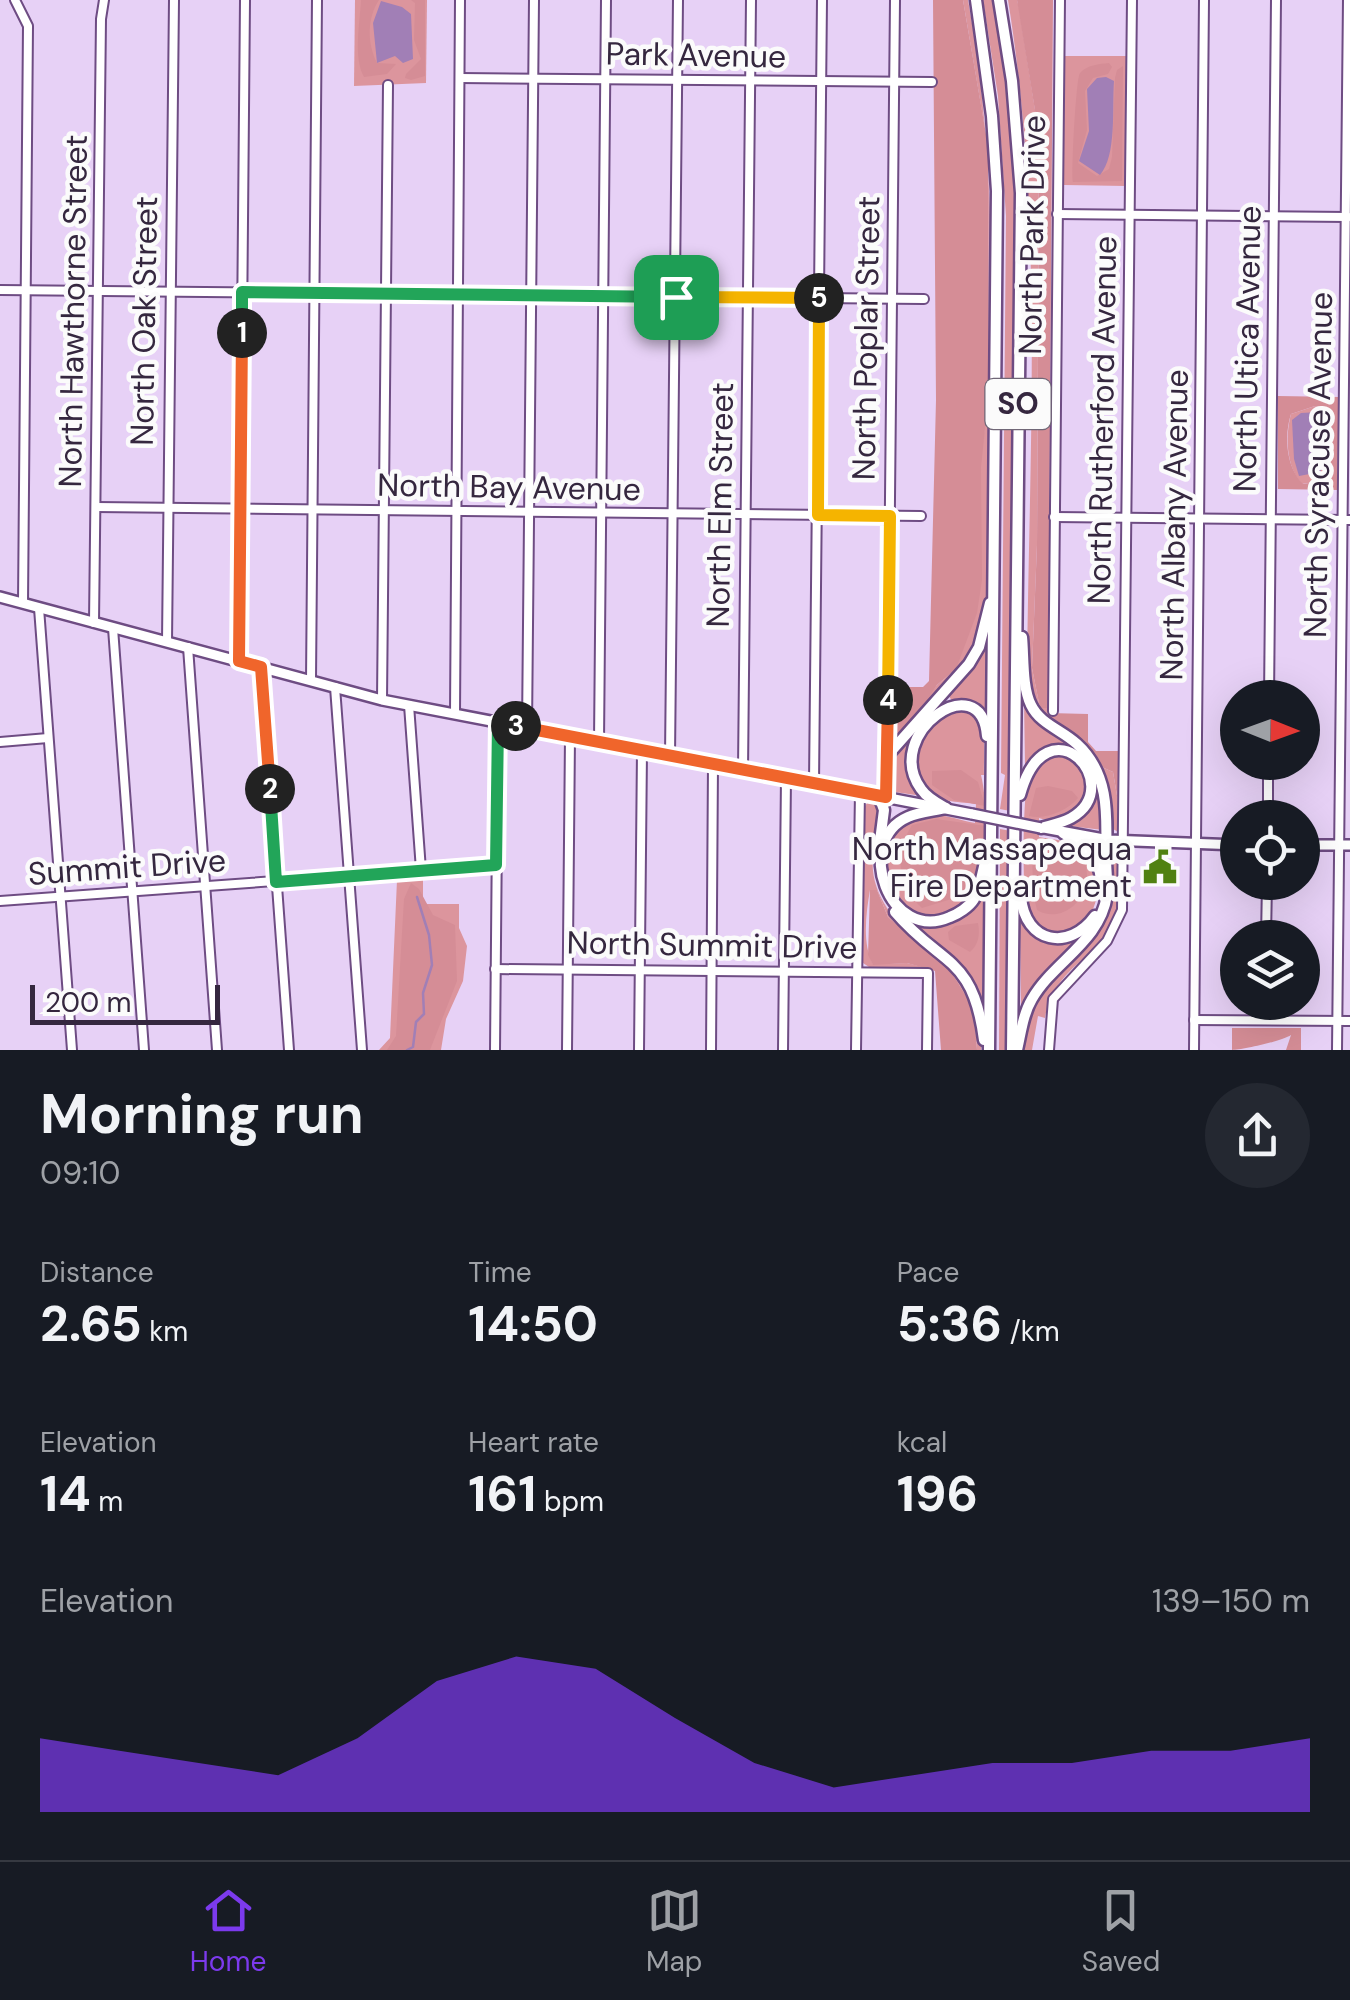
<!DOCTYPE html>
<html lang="en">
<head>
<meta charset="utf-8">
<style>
	body { margin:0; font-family:"DM Sans",sans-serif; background:#242831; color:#f1f3f6; height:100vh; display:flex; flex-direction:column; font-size:38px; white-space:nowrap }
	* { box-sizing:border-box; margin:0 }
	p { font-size:32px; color:#9ea1a6 }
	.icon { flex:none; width:55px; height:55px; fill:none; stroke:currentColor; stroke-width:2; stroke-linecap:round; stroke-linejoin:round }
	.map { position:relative; height:1050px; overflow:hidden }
	.sheet { display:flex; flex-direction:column; background:#171b24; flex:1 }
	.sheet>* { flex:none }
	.needle { width:65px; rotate:91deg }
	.buttons { position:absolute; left:1220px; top:680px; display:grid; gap:20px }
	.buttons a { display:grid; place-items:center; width:100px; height:100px; border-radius:50%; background:#171b24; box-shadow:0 10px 40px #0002; font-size:50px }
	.scale { position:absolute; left:30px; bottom:25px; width:190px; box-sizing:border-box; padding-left:10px; border:5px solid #35273f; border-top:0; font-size:28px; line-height:35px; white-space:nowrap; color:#35273f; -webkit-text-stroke:8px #fbfbfb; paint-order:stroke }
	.pin { position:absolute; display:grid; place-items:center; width:85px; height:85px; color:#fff; margin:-42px; border-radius:20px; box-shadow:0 5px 15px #0006 }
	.km { position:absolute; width:50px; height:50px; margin:-25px; border-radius:50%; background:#222; color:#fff; font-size:28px; line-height:50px; text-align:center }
	.round { display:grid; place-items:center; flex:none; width:105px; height:105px; border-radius:52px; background:#242831 }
	.overview { display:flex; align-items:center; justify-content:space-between; height:170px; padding:0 40px }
	h1 { font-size:55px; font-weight:700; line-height:75px }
	.stats { display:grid; grid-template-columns:repeat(3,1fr); gap:15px; height:170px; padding:10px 40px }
	.stats div { display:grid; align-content:center }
	.stats b { font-size:50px; font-weight:700 }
	.stats small { font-size:28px; font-weight:400 }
	.stats p { font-size:28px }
	.chart { height:280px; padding:20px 40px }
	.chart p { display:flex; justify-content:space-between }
	.chart svg { width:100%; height:180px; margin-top:10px; fill:#7c3aed; opacity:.7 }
	.tabs { display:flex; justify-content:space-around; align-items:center; height:140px; border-top:2px solid #363941; background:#171b24; font-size:28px; color:#9ea1a6 }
	.tabs a { display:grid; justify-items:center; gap:5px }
	.tabs .on { color:#7c3aed }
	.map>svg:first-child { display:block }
	.green { fill:#dc959d }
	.forest { fill:#d58d96; fill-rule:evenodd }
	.water { fill:#a17fb6 }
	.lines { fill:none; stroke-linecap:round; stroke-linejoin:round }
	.stream { stroke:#a17fb6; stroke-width:2.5 }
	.minor-casing { stroke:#6e4c83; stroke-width:12 }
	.major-casing { stroke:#6e4c83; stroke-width:14 }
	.highway-casing { stroke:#6e4c83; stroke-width:15 }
	.minor { stroke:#fff; stroke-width:8 }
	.major { stroke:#fff; stroke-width:9 }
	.highway { stroke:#fff; stroke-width:10 }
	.major-bridge-casing { stroke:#6e4c83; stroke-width:14; stroke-linecap:butt }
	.major-bridge { stroke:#fff; stroke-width:9 }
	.split-1-casing { stroke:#fff; stroke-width:20 }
	.split-2-casing { stroke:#fff; stroke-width:20 }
	.split-3-casing { stroke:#fff; stroke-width:20 }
	.split-4-casing { stroke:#fff; stroke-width:20 }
	.split-5-casing { stroke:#fff; stroke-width:20 }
	.split-6-casing { stroke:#fff; stroke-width:20 }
	.split-1 { stroke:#22a559; stroke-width:12 }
	.split-2 { stroke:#f0652b; stroke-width:12 }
	.split-3 { stroke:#22a559; stroke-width:12 }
	.split-4 { stroke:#f0652b; stroke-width:12 }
	.split-5 { stroke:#f5b400; stroke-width:12 }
	.split-6 { stroke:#f5b400; stroke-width:12 }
	.labels { text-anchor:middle; stroke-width:9; stroke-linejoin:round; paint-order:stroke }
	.shield { fill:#fbfbfb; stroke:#706777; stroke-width:2.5 }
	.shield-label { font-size:30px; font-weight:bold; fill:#35273f }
	.street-label { font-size:32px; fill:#35273f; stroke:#fbfbfb }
	.poi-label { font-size:32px; fill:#35273f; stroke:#fbfbfb; text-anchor:end }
</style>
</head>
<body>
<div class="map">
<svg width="1350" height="1050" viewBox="0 0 1350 1050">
	<rect width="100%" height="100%" fill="#e7d1f6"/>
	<g class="green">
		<path d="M355,0H427L426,83L354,86Z"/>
		<path d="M963,0H968C994,141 993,275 990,418C988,484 989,550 985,616C968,674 937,699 895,741L893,734L897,736L937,685L956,669L989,391L988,147Z"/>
		<path d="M983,0H995L1009,96L1017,217L1010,811L1000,809L1005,775L1001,773L1006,216L998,96Z"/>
		<path d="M1008,0H1017L1019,8L1039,135L1037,545L1032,668L1040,708H1049L1051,723L1036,708L1027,672C1029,449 1044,221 1008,0Z"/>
		<path d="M1064,56H1126V186L1064,185Z"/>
		<path d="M1315,406L1331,414V469L1321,481L1302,484C1286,467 1285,436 1291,414Z"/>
		<path d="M983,644H987V712L985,715C976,705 966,701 953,702L948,695L969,671Z"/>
		<path d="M1024,701C1069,756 1105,741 1103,830L1061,825C1112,809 1101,737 1051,747C1041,749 1033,759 1025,765Z"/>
		<path d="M968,708C990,726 983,749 984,775H981C988,803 989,872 973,897C966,907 951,914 940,917C930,919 920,919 910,913C876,895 878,832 915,817C933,809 957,820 975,823L976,804C962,802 940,802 930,794C905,774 916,724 945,712C951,709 961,709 968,708Z"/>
		<path d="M907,741L912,747L922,796L895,792L892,788L893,762Z"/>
		<path d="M1056,753L1082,763L1088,795C1075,814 1060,825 1039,818V837C1054,840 1072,840 1083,850C1118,879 1086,960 1040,928C1033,924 1029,917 1027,910C1022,895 1023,802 1027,786C1031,770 1042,758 1056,753Z"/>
		<path d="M1092,755L1104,768L1113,772L1120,813L1118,832L1110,827L1106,783Z"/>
		<path d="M867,803L876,804C885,820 874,839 873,856C871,876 877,892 887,908C895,921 909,930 921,940C961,972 982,996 981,1050H977L974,1009L949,968L888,917L877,890H870C866,913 862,944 873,964L907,963L927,968L869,967L863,963L864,808Z"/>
		<path d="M1000,829L1011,831L1008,1050H999Z"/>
		<path d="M1117,848L1120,852C1119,874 1123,902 1113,923C1093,962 1055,967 1045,1018L1038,1016L1032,1050H1024C1033,975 1073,977 1102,924C1113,903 1110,876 1110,853Z"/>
		<path d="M423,878V904H459V928L467,946L463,981L446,1019L441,1050H379L390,1038L397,880Z"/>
		<path d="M980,896L984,897L985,906L982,1002C967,969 945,951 917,929L918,925L925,928L956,919Z"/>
		<path d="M1020,918C1050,934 1049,950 1086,933L1021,1008Z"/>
	</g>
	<g class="forest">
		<path d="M361,0H379C367,18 367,43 377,63L396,64L387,74L364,77C353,57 360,23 361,0Z"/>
		<path d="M411,0H425V76L411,80L405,78L406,74L421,59L414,40L415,3Z"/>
		<path d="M933,0H963L988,146L989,391L981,467L982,580L977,613L956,669L937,685L909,727L896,736L890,732V687H923L929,681L936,400Z"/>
		<path d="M1017,0H1053L1048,708H1040L1032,668L1037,545L1039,135Z"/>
		<path d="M1109,63L1112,67L1108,74L1093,78L1085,91L1087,130L1078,163L1097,176L1109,169L1112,157L1115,78L1117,70L1123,66L1122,181L1073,182C1071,174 1076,77 1080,73C1087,65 1099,64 1109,63Z"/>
		<path d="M1278,396L1339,397L1337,490L1278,489ZM1315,406L1331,414V469L1321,481L1303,484C1286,467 1284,436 1291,414Z"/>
		<path d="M1049,713L1088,714V742L1096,751H1118L1120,813L1113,772L1104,768L1079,741L1051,723Z"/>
		<path d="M961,770L978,782L985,806L954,800L932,785V771Z"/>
		<path d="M1048,786L1072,791L1078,798C1067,811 1045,820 1029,816L1036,788Z"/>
		<path d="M936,819L986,826L981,859L968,894L922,908C897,886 894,852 912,825Z"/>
		<path d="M1046,838L1072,847L1084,856C1085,863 1088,874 1087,882C1083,905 1058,923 1037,910L1033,893L1032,845Z"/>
		<path d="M411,883L419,889L433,915L455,925L457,981L430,1050H387L396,1036L404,899Z"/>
		<path d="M870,890H877L888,917L949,968L974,1009L977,1050H941L935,971L907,963L873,965L868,955Z"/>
		<path d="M978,923C980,934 979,944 970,952L949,940L948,932L955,926Z"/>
		<path d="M1232,1028H1301V1050H1286L1291,1035C1282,1041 1242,1050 1232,1050Z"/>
	</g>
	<g class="water">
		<path d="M381,1L402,7L411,14L413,59L403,63L395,56L377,63L373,23Z"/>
		<path d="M1106,77L1114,81C1112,108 1117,156 1100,175L1079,161L1089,131L1087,89L1097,78Z"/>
		<path d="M1319,412L1325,417L1326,462L1320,472L1299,476L1294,459L1292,420L1301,413Z"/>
	</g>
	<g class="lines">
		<path class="stream" d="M407,1050L413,1047L416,1022L424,1014L423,993L432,965L429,935L417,897"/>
		<g class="minor-casing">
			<g id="minor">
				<path d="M15,0L28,26L23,603"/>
				<path d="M460,78L932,82"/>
				<path d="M1057,214L1348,217"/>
				<path d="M0,290L924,299"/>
				<path d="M96,507L921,516"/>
				<path d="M1054,517L1350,520"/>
				<path d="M39,608L72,1050"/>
				<path d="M94,623L101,19L104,0"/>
				<path d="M113,628L144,1050"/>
				<path d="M167,642L174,0"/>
				<path d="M188,647L217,1050"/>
				<path d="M239,661L245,0"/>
				<path d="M261,667L289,1050"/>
				<path d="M311,680L317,0"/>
				<path d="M335,687L362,1050"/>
				<path d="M1269,698L1276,0"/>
				<path d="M382,700L388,85"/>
				<path d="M409,705L421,870"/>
				<path d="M1053,711L1060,0"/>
				<path d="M455,714L460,0"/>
				<path d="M527,729L534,0"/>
				<path d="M0,742L48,738"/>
				<path d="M599,742L606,0"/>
				<path d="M670,756L678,0"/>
				<path d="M743,770L751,0"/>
				<path d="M814,783L822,0"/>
				<path d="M887,797L895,0"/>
				<path d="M1268,818V762"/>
				<path d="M0,901L496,865"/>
				<path d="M1266,938L1267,882"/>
				<path d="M495,969L928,973L927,1050"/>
				<path d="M1194,1020L1350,1021"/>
				<path d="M1265,1020L1266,1002"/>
				<path d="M495,1050L498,723"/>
				<path d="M567,1050L570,737"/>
				<path d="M639,1050L642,751"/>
				<path d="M711,1050L713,764"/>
				<path d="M783,1050L786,778"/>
				<path d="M856,1050L860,792"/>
				<path d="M1049,1050L1053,999L1107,941L1122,910L1132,0"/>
				<path d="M1194,1050L1204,0"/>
				<path d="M1337,1050L1348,0"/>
			</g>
		</g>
		<g class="major-casing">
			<g id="major">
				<path d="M0,597L382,700L972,814"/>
				<path d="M1044,828L1109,840L1238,845"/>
				<path d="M1302,845H1350"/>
			</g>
		</g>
		<g class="highway-casing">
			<g id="highway">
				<path d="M976,0L992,116L997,191L989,1050"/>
				<path d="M999,0L1012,81L1021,193L1012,1050"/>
				<path d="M887,756L969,664L979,647L990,603"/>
				<path d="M1020,795C1047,697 1129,785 1071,818C1062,823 1051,825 1041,828"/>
				<path d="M879,796L884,810L879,849"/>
				<path d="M946,808C934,811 919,812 908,817C853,841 889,944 950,917C958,914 969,907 974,899C981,887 983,868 987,854"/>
				<path d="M946,808C937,803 927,798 921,789C881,734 981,664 987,736"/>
				<path d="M1063,833C1083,845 1099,855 1101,880"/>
				<path d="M1021,897C1025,943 1069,952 1095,916"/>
				<path d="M895,912C942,967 973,955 984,1040"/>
				<path d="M1017,1050C1021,1033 1023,1014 1032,999C1054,961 1100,942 1107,895C1108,883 1106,870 1106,857C1107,816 1110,774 1077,744C1062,730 1040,724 1031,705C1022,687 1024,657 1022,637"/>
			</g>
		</g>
		<use href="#minor" class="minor"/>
		<use href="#major" class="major"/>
		<use href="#highway" class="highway"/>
		<g class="major-bridge-casing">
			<path id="major-bridge" d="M972,814L1041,828"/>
		</g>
		<use href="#major-bridge" class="major-bridge"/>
	</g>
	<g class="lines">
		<g class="split-1-casing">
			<path id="split-1" d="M242,333V292L676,297"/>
		</g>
		<g class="split-2-casing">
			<path id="split-2" d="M242,333L239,661L261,667L270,789"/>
		</g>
		<g class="split-3-casing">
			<path id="split-3" d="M270,789L276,882L496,865L498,723L516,726"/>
		</g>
		<g class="split-4-casing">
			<path id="split-4" d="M516,726L886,797L888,700"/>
		</g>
		<g class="split-5-casing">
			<path id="split-5" d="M819,298L818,515L890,516L888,700"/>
		</g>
		<g class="split-6-casing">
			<path id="split-6" d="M676,297L819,298"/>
		</g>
		<use href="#split-1" class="split-1"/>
		<use href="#split-2" class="split-2"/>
		<use href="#split-3" class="split-3"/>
		<use href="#split-4" class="split-4"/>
		<use href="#split-5" class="split-5"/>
		<use href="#split-6" class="split-6"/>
	</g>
	<defs>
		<g id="civic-bare" transform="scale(2.7)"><path d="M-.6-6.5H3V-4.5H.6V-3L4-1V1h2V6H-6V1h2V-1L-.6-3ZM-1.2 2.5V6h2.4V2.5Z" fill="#508111" stroke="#fbfbfb" stroke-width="2.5" paint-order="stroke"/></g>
	</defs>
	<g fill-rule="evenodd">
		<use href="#civic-bare" x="1160" y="867"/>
	</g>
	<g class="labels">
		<rect class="shield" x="985.5" y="379" width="65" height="50" rx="8"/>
		<g class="shield-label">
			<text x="1018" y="414">SO</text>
		</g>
		<g class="street-label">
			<text transform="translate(696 55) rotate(1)" y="11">Park Avenue</text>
			<text transform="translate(1032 235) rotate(-89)" y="11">North Park Drive</text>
			<text transform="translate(73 311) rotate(-89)" y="11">North Hawthorne Street</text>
			<text transform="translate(144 321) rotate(-89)" y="11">North Oak Street</text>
			<text transform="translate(866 338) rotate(-89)" y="11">North Poplar Street</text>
			<text transform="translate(1247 349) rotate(-89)" y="11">North Utica Avenue</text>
			<text transform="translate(1102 420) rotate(-89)" y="11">North Rutherford Avenue</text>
			<text transform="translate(1318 465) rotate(-89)" y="11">North Syracuse Avenue</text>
			<text transform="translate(509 487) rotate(1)" y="11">North Bay Avenue</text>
			<text transform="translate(720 505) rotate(-89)" y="11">North Elm Street</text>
			<text transform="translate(1174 525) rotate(-89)" y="11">North Albany Avenue</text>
			<text transform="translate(127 867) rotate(-4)" y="11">Summit Drive</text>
			<text transform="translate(712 945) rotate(1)" y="11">North Summit Drive</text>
		</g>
		<g class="poi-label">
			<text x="1132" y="860">North Massapequa<tspan x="1132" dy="37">Fire Department</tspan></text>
		</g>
	</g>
</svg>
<div class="buttons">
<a><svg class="needle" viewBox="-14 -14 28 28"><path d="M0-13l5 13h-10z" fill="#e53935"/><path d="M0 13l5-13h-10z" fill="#9ea1a6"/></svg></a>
<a><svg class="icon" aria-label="locate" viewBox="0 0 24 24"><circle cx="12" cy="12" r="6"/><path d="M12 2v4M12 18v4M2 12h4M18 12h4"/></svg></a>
<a><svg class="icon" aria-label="layers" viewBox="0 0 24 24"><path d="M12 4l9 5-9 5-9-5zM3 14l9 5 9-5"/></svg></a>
</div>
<div class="scale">200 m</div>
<div class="pin" style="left:676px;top:297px;background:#1e9e55"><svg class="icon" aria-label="arrive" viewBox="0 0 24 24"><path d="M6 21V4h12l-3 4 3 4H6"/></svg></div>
<b class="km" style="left:242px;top:333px">1</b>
<b class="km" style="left:270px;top:789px">2</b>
<b class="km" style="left:516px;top:726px">3</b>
<b class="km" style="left:888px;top:700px">4</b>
<b class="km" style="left:819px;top:298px">5</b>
</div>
<section class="sheet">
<div class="overview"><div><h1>Morning run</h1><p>09:10</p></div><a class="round"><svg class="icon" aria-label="share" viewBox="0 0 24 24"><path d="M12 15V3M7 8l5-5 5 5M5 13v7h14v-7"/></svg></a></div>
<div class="stats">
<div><p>Distance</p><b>2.65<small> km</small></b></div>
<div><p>Time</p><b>14:50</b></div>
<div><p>Pace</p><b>5:36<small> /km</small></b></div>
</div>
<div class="stats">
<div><p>Elevation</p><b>14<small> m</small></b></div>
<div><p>Heart rate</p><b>161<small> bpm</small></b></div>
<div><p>kcal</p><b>196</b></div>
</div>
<div class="chart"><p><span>Elevation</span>139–150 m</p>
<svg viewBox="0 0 160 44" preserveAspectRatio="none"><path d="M0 44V26L10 29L20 32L30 35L40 26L50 12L60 6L70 9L80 21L90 32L100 38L110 35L120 32L130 32L140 29L150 29L160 26V44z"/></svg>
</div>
</section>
<nav class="tabs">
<a class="on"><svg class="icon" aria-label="home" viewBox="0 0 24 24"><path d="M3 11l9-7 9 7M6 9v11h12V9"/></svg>Home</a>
<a><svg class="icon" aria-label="map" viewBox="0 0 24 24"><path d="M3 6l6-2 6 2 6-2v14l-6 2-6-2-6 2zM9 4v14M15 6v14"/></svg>Map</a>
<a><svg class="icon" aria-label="saved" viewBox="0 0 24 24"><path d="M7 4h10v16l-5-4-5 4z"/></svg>Saved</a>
</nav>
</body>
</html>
